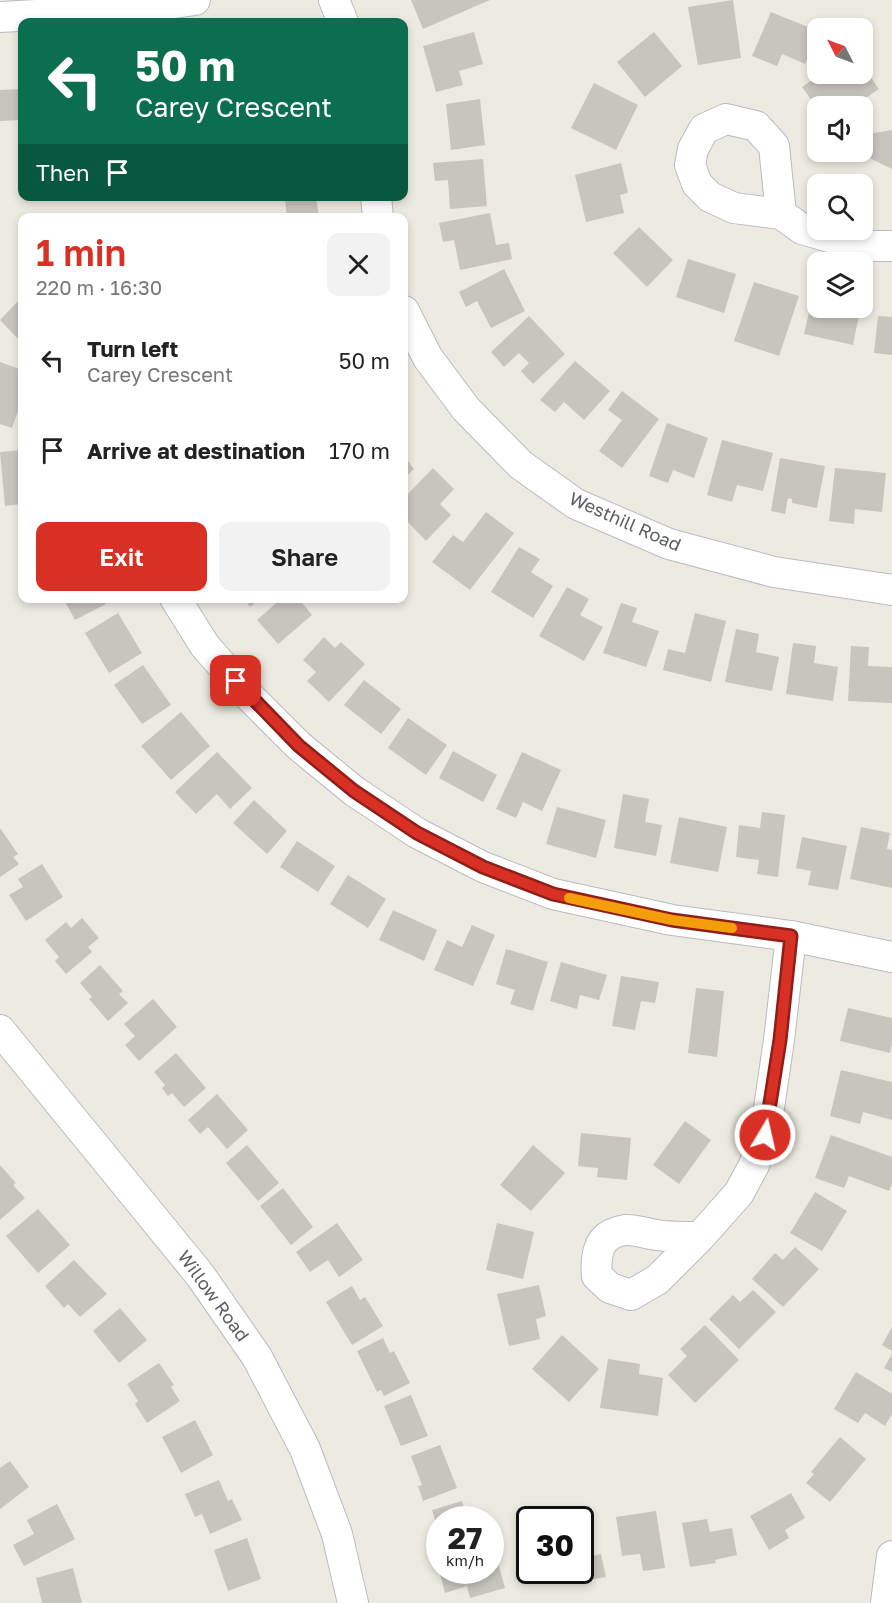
<!DOCTYPE html>
<html lang="en">
<head>
<meta charset="utf-8">
<style>
	body { margin:0; font-family:"Golos Text",sans-serif; background:#f2f2f2; color:#222; height:100vh; display:flex; flex-direction:column; font-size:22px; white-space:nowrap }
	* { box-sizing:border-box; margin:0 }
	p { font-size:20px; color:#767676 }
	.icon { flex:none; width:33px; height:33px; fill:none; stroke:currentColor; stroke-width:2; stroke-linecap:round; stroke-linejoin:round }
	.map { position:relative; flex:1; overflow:hidden }
	.details { position:absolute; left:18px; top:213px; width:390px; height:390px; display:flex; flex-direction:column; background:#fff; border-radius:12px; box-shadow:0 3px 9px #0003 }
	.details>* { flex:none }
	.guide { position:absolute; left:18px; top:18px; width:390px; height:183px; border-radius:12px; box-shadow:0 3px 9px #0003; background:#0b6e4f; color:#fff; overflow:hidden }
	.needle { width:39px; rotate:312deg }
	.buttons { position:absolute; left:807px; top:18px; display:grid; gap:12px }
	.buttons a { display:grid; place-items:center; width:66px; height:66px; border-radius:12px; background:#fff; box-shadow:0 3px 9px #0003; font-size:30px }
	.speed { position:absolute; left:426px; top:1506px; display:flex; gap:12px; font-size:30px; font-weight:700; text-align:center }
	.speed>* { display:grid; place-content:center; width:78px; height:78px; border-radius:50%; background:#fff; box-shadow:0 3px 9px #0003; line-height:1 }
	.speed small { font-size:15px; font-weight:400 }
	.speed .limit { border:3px solid #111; border-radius:9px; background:#fff; color:#111 }
	.pin { position:absolute; display:grid; place-items:center; width:51px; height:51px; color:#fff; margin:-26px; border-radius:12px; box-shadow:0 3px 9px #0006 }
	.me { position:absolute; width:66px; margin:-33px; rotate:9deg; stroke-linejoin:round; filter:drop-shadow(0 0 4px #0008) }
	.turn { display:flex; align-items:center; gap:21px; height:126px; padding:0 18px; font-size:27px }
	.turn .icon { width:78px; height:78px; stroke-width:2.5 }
	.turn b { display:block; font-size:42px; line-height:51px }
	.then { display:flex; align-items:center; height:57px; padding:0 18px; background:#0003; gap:12px; font-size:22px }
	.round { display:grid; place-items:center; flex:none; width:63px; height:63px; border-radius:12px; background:#f2f2f2 }
	.overview { display:flex; align-items:center; justify-content:space-between; height:102px; padding:0 18px }
	h1 { font-size:36px; font-weight:600; line-height:45px; color:#d93025 }
	.primary-button { display:flex; gap:12px; margin-top:auto; padding:12px 18px }
	.primary-button a { flex:1; height:69px; border-radius:12px; background:#d93025; color:#fff; font-size:24px; font-weight:600; line-height:69px; text-align:center }
	.primary-button a+a { background:#f2f2f2; color:#222 }
	ul { padding:0; list-style:none }
	li { display:flex; align-items:center; gap:18px; height:90px; padding:0 18px }
	li div { flex:1 }
	li b { display:block; font-size:22px }
	li em { font-style:normal }
	.map>svg:first-child { display:block }
</style>
</head>
<body>
<div class="map">
<svg width="892" height="1603" viewBox="0 0 892 1603">
	<rect width="100%" height="100%" fill="#edebe1"/>
	<!-- building -->
	<path fill="#c8c4be" d="M 411,0 L 490,0 L 423,29 Z
		M 733,0 L 741,58 L 698,65 L 688,7 Z
		M 771,12 L 818,31 L 805,64 L 782,54 L 777,66 L 752,56 Z
		M 474,32 L 483,64 L 459,71 L 463,85 L 436,92 L 423,46 Z
		M 654,32 L 682,66 L 645,97 L 617,62 Z
		M 862,65 L 879,89 L 854,106 L 818,106 L 818,109 L 802,87 L 821,74 L 862,74 Z
		M 594,83 L 638,105 L 616,150 L 571,128 Z
		M 22,89 L 22,120 L 0,121 L 0,90 Z
		M 480,99 L 485,145 L 451,150 L 446,104 Z
		M 892,130 L 892,169 L 857,152 L 862,152 L 862,135 Z
		M 483,159 L 487,206 L 450,209 L 448,180 L 435,181 L 433,163 Z
		M 621,163 L 628,193 L 620,195 L 624,213 L 586,222 L 575,175 Z
		M 294,196 L 316,196 L 319,218 L 287,218 L 285,198 Z
		M 490,213 L 496,245 L 509,243 L 512,259 L 460,270 L 454,240 L 443,242 L 439,223 Z
		M 639,227 L 673,260 L 647,287 L 613,253 Z
		M 688,259 L 736,274 L 724,313 L 676,297 Z
		M 504,269 L 525,311 L 491,328 L 477,301 L 466,307 L 459,292 Z
		M 754,282 L 799,296 L 779,356 L 734,341 Z
		M 21,298 L 22,300 L 22,343 L 0,320 Z
		M 812,299 L 818,300 L 818,308 L 851,308 L 860,310 L 853,345 L 804,334 Z
		M 529,316 L 565,354 L 533,384 L 521,371 L 529,363 L 519,353 L 504,367 L 491,352 Z
		M 878,316 L 892,317 L 892,355 L 874,353 Z
		M 575,361 L 610,391 L 584,420 L 564,402 L 555,412 L 540,400 Z
		M 0,362 L 22,370 L 22,400 L 12,428 L 0,424 Z
		M 622,391 L 659,419 L 622,468 L 599,451 L 622,420 L 608,410 Z
		M 667,423 L 708,438 L 694,478 L 673,470 L 668,483 L 649,476 Z
		M 722,440 L 773,453 L 763,491 L 737,485 L 732,502 L 707,495 Z
		M 22,450 L 22,504 L 5,506 L 0,452 Z
		M 404,456 L 414,469 L 404,478 Z
		M 780,458 L 825,466 L 817,508 L 792,503 L 792,499 L 788,498 L 785,514 L 771,511 Z
		M 433,468 L 454,489 L 440,504 L 451,515 L 426,541 L 404,518 L 404,498 Z
		M 835,468 L 886,473 L 882,512 L 855,509 L 854,524 L 829,521 Z
		M 486,512 L 514,533 L 470,590 L 432,562 L 453,535 L 463,542 Z
		M 519,547 L 540,559 L 531,572 L 553,586 L 533,618 L 491,592 Z
		M 567,587 L 589,599 L 580,615 L 603,627 L 584,661 L 539,636 Z
		M 63,598 L 103,598 L 106,604 L 75,620 Z
		M 244,598 L 261,598 L 250,607 Z
		M 282,598 L 298,598 L 312,615 L 278,644 L 257,620 Z
		M 621,603 L 637,608 L 632,622 L 659,631 L 646,667 L 603,653 Z
		M 118,613 L 142,653 L 109,673 L 85,633 Z
		M 695,613 L 726,621 L 711,682 L 663,670 L 668,649 L 685,653 Z
		M 736,629 L 759,634 L 756,652 L 779,657 L 772,691 L 725,682 Z
		M 324,637 L 335,648 L 341,642 L 365,664 L 329,702 L 307,681 L 316,672 L 303,660 Z
		M 793,643 L 816,646 L 814,663 L 838,667 L 833,701 L 786,694 Z
		M 851,646 L 869,647 L 868,666 L 892,667 L 892,703 L 848,701 Z
		M 143,665 L 171,705 L 142,724 L 114,685 Z
		M 364,680 L 401,709 L 381,734 L 344,705 Z
		M 181,712 L 210,746 L 171,780 L 141,746 Z
		M 408,718 L 447,745 L 426,775 L 388,748 Z
		M 453,751 L 497,775 L 483,802 L 439,778 Z
		M 217,752 L 252,788 L 230,809 L 217,794 L 196,814 L 175,792 Z
		M 522,752 L 561,770 L 542,811 L 523,802 L 516,818 L 496,809 Z
		M 623,794 L 649,799 L 645,822 L 662,825 L 656,856 L 614,848 Z
		M 254,800 L 287,831 L 267,854 L 233,823 Z
		M 557,807 L 606,820 L 596,858 L 546,844 Z
		M 762,812 L 785,815 L 778,877 L 757,874 L 759,860 L 736,857 L 739,825 L 760,828 Z
		M 679,817 L 727,827 L 718,872 L 670,863 Z
		M 861,827 L 890,833 L 887,849 L 892,850 L 892,888 L 850,879 Z
		M 0,828 L 18,854 L 13,857 L 19,864 L 0,877 Z
		M 802,837 L 847,846 L 838,890 L 808,885 L 811,871 L 796,868 Z
		M 297,841 L 335,866 L 318,892 L 280,867 Z
		M 42,864 L 63,897 L 26,921 L 9,895 L 23,887 L 18,879 Z
		M 348,875 L 386,899 L 368,928 L 330,904 Z
		M 393,910 L 437,930 L 424,961 L 379,940 Z
		M 82,918 L 99,938 L 88,947 L 92,952 L 66,974 L 55,961 L 59,957 L 45,940 L 66,922 L 71,928 Z
		M 472,925 L 495,935 L 473,986 L 434,970 L 447,940 L 462,947 Z
		M 506,949 L 548,962 L 533,1011 L 510,1004 L 515,990 L 496,984 Z
		M 561,962 L 607,975 L 599,1000 L 580,995 L 577,1009 L 550,1001 Z
		M 100,965 L 123,991 L 119,994 L 128,1003 L 108,1021 L 89,999 L 92,997 L 80,983 Z
		M 621,976 L 659,982 L 655,1003 L 641,1001 L 635,1030 L 612,1026 Z
		M 696,988 L 724,991 L 717,1057 L 688,1053 Z
		M 153,999 L 177,1027 L 139,1061 L 125,1045 L 135,1036 L 124,1024 Z
		M 848,1008 L 892,1018 L 892,1044 L 890,1053 L 840,1041 Z
		M 176,1053 L 206,1088 L 184,1107 L 172,1093 L 168,1096 L 162,1088 L 165,1085 L 154,1072 Z
		M 841,1070 L 892,1082 L 892,1120 L 863,1112 L 860,1124 L 830,1116 Z
		M 217,1094 L 248,1130 L 227,1149 L 208,1127 L 200,1134 L 188,1120 Z
		M 685,1121 L 711,1140 L 679,1184 L 653,1165 Z
		M 581,1133 L 631,1138 L 627,1180 L 597,1177 L 598,1168 L 578,1166 Z
		M 831,1135 L 892,1157 L 892,1184 L 889,1191 L 849,1176 L 844,1188 L 815,1178 Z
		M 247,1145 L 279,1183 L 258,1201 L 226,1163 Z
		M 533,1145 L 565,1173 L 531,1211 L 500,1185 Z
		M 0,1165 L 16,1183 L 13,1185 L 25,1198 L 0,1220 Z
		M 283,1188 L 313,1227 L 291,1245 L 260,1206 Z
		M 815,1192 L 847,1211 L 822,1251 L 790,1233 Z
		M 38,1209 L 70,1245 L 38,1273 L 6,1236 Z
		M 337,1223 L 363,1260 L 339,1277 L 328,1260 L 310,1272 L 296,1252 Z
		M 497,1223 L 534,1232 L 523,1279 L 486,1270 Z
		M 795,1247 L 819,1269 L 783,1307 L 752,1279 L 775,1253 L 783,1260 Z
		M 74,1260 L 107,1294 L 80,1317 L 68,1304 L 64,1308 L 45,1286 Z
		M 539,1285 L 546,1316 L 536,1319 L 540,1339 L 509,1346 L 497,1294 Z
		M 352,1286 L 360,1300 L 365,1297 L 383,1326 L 352,1345 L 326,1302 Z
		M 753,1290 L 776,1312 L 739,1349 L 709,1319 L 733,1295 L 740,1302 Z
		M 120,1308 L 147,1340 L 119,1363 L 93,1331 Z
		M 705,1325 L 739,1360 L 695,1403 L 668,1375 L 687,1356 L 680,1349 Z
		M 892,1327 L 892,1351 L 882,1345 Z
		M 562,1335 L 599,1369 L 569,1402 L 532,1369 Z
		M 383,1338 L 390,1353 L 394,1351 L 410,1383 L 384,1396 L 381,1390 L 377,1392 L 357,1351 Z
		M 892,1354 L 892,1372 L 884,1368 Z
		M 608,1359 L 640,1364 L 639,1374 L 663,1378 L 658,1416 L 600,1408 Z
		M 159,1363 L 174,1385 L 171,1387 L 180,1401 L 147,1423 L 135,1404 L 138,1401 L 127,1384 Z
		M 856,1372 L 892,1394 L 892,1414 L 885,1426 L 865,1413 L 858,1423 L 834,1409 Z
		M 411,1395 L 428,1436 L 401,1446 L 384,1406 Z
		M 195,1420 L 213,1455 L 181,1473 L 162,1437 Z
		M 840,1437 L 866,1459 L 830,1502 L 806,1483 L 814,1474 L 811,1472 Z
		M 440,1445 L 457,1488 L 423,1501 L 418,1486 L 422,1485 L 411,1456 Z
		M 10,1461 L 29,1487 L 0,1509 L 0,1468 Z
		M 219,1480 L 228,1501 L 232,1499 L 242,1520 L 210,1534 L 202,1514 L 195,1517 L 185,1494 Z
		M 791,1493 L 805,1518 L 785,1530 L 789,1538 L 769,1550 L 750,1516 Z
		M 462,1501 L 467,1520 L 440,1520 L 439,1533 L 432,1510 Z
		M 57,1504 L 75,1539 L 24,1566 L 13,1545 L 34,1534 L 27,1520 Z
		M 656,1511 L 665,1568 L 643,1571 L 640,1554 L 622,1556 L 616,1517 Z
		M 707,1519 L 710,1532 L 732,1528 L 737,1555 L 715,1560 L 716,1563 L 690,1567 L 682,1523 Z
		M 580,1527 L 588,1557 L 601,1554 L 606,1577 L 579,1582 L 577,1570 L 580,1570 Z
		M 247,1538 L 261,1579 L 228,1591 L 214,1550 Z
		M 498,1563 L 505,1588 L 470,1598 L 467,1586 L 445,1593 L 439,1570 L 466,1570 L 466,1572 L 490,1570 L 490,1565 Z
		M 73,1568 L 82,1603 L 42,1603 L 36,1578 Z"/>
	<g fill="none" stroke-linecap="round" stroke-linejoin="round">
		<defs>
			<path id="minor" d="M 334,0 L 343,22
				M 0,17 L 127,10 L 195,0
				M 376,196 L 378,218
				M 781,214 L 774,146 L 756,126 L 726,119 L 704,129 L 693,149 L 690,165 L 697,184 L 710,197 L 734,208 L 781,214 L 802,229 L 833,238 L 872,246 L 892,246
				M 404,311 L 428,358 L 466,409 L 521,465 L 576,504 L 669,544 L 774,572 L 892,590
				M 175,598 L 205,646 L 252,699 L 299,746 L 354,791 L 417,833 L 483,867 L 553,894 L 672,920 L 791,936 L 892,957
				M 0,1030 L 200,1275 L 257,1357 L 305,1449 L 337,1534 L 353,1603
				M 700,1237 C 686,1237 671,1237 657,1235 C 647,1234 635,1229 625,1230 C 598,1234 595,1254 597,1276 L 610,1288 L 631,1295 L 657,1280 L 700,1237 L 739,1193 L 754,1165 L 765,1135 L 779,1040 L 791,936
				M 886,1603 L 892,1556"/>
		</defs>
		<!-- minor casing -->
		<use href="#minor" stroke="#b9bbc1" stroke-width="32"/>
		<!-- minor -->
		<use href="#minor" stroke="#fff" stroke-width="30"/>
	</g>
	<g fill="none" stroke-linecap="round" stroke-linejoin="round">
		<defs>
			<path id="route" d="M 236,681 L 299,746 L 354,791 L 417,833 L 483,867 L 553,894 L 672,920 L 791,936 L 780,1040 L 765,1135"/>
		</defs>
		<!-- route casing -->
		<use href="#route" stroke="#8d1f18" stroke-width="15"/>
		<!-- route -->
		<use href="#route" stroke="#d93025" stroke-width="10"/>
		<!-- slow -->
		<path stroke="#f59e0b" stroke-width="10" d="M 569,898 L 672,920 L 732,928"/>
	</g>
	<g text-anchor="middle" stroke-width="4.5" stroke-linejoin="round" paint-order="stroke">
		<!-- street labels -->
		<g font-size="18" fill="#5a5d63" stroke="#fff">
			<text transform="translate(625 522) rotate(24)" y="6">Westhill Road</text>
			<text transform="translate(213 1296) rotate(54)" y="6">Willow Road</text>
		</g>
	</g>
</svg>
<div class="buttons">
<a><svg class="needle" viewBox="-14 -14 28 28"><path d="M0-13l5 13h-10z" fill="#e53935"/><path d="M0 13l5-13h-10z" fill="#767676"/></svg></a>
<a><svg class="icon" aria-label="sound" viewBox="0 0 24 24"><path d="M4 9h4l5-4v14l-5-4H4zM17 9q2 3 0 6"/></svg></a>
<a><svg class="icon" aria-label="search" viewBox="0 0 24 24"><circle cx="10" cy="10" r="6"/><path d="M15 15l6 6"/></svg></a>
<a><svg class="icon" aria-label="layers" viewBox="0 0 24 24"><path d="M12 4l9 5-9 5-9-5zM3 14l9 5 9-5"/></svg></a>
</div>
<div class="speed"><div>27<small>km/h</small></div><div class="limit">30</div></div>
<div class="pin" style="left:236px;top:681px;background:#d93025"><svg class="icon" aria-label="arrive" viewBox="0 0 24 24"><path d="M6 21V4h12l-3 4 3 4H6"/></svg></div>
<svg class="me" style="left:765px;top:1135px" viewBox="-20 -20 40 40"><circle r="17" fill="#d93025" stroke="#fff" stroke-width="3"/><path d="M0-11L8 9 0 5-8 9z" fill="#fff"/></svg>
<div class="guide">
<div class="turn"><svg class="icon" aria-label="left" viewBox="0 0 24 24"><path d="M17 20v-9H6M10 6l-5 5 5 5"/></svg><div><b>50 m</b>Carey Crescent</div></div>
<div class="then">Then<svg class="icon" aria-label="arrive" viewBox="0 0 24 24"><path d="M6 21V4h12l-3 4 3 4H6"/></svg></div>
</div>
<section class="details">
<div class="overview"><div><h1>1 min</h1><p>220 m · 16:30</p></div><a class="round"><svg class="icon" aria-label="close" viewBox="0 0 24 24"><path d="M6 6l12 12M18 6L6 18"/></svg></a></div>
<ul>
<li><svg class="icon" aria-label="left" viewBox="0 0 24 24"><path d="M17 20v-9H6M10 6l-5 5 5 5"/></svg><div><b>Turn left</b><p>Carey Crescent</p></div><em>50 m</em></li>
<li><svg class="icon" aria-label="arrive" viewBox="0 0 24 24"><path d="M6 21V4h12l-3 4 3 4H6"/></svg><div><b>Arrive at destination</b></div><em>170 m</em></li>
</ul>
<div class="primary-button"><a>Exit</a><a>Share</a></div>
</section>
</div>
</body>
</html>
